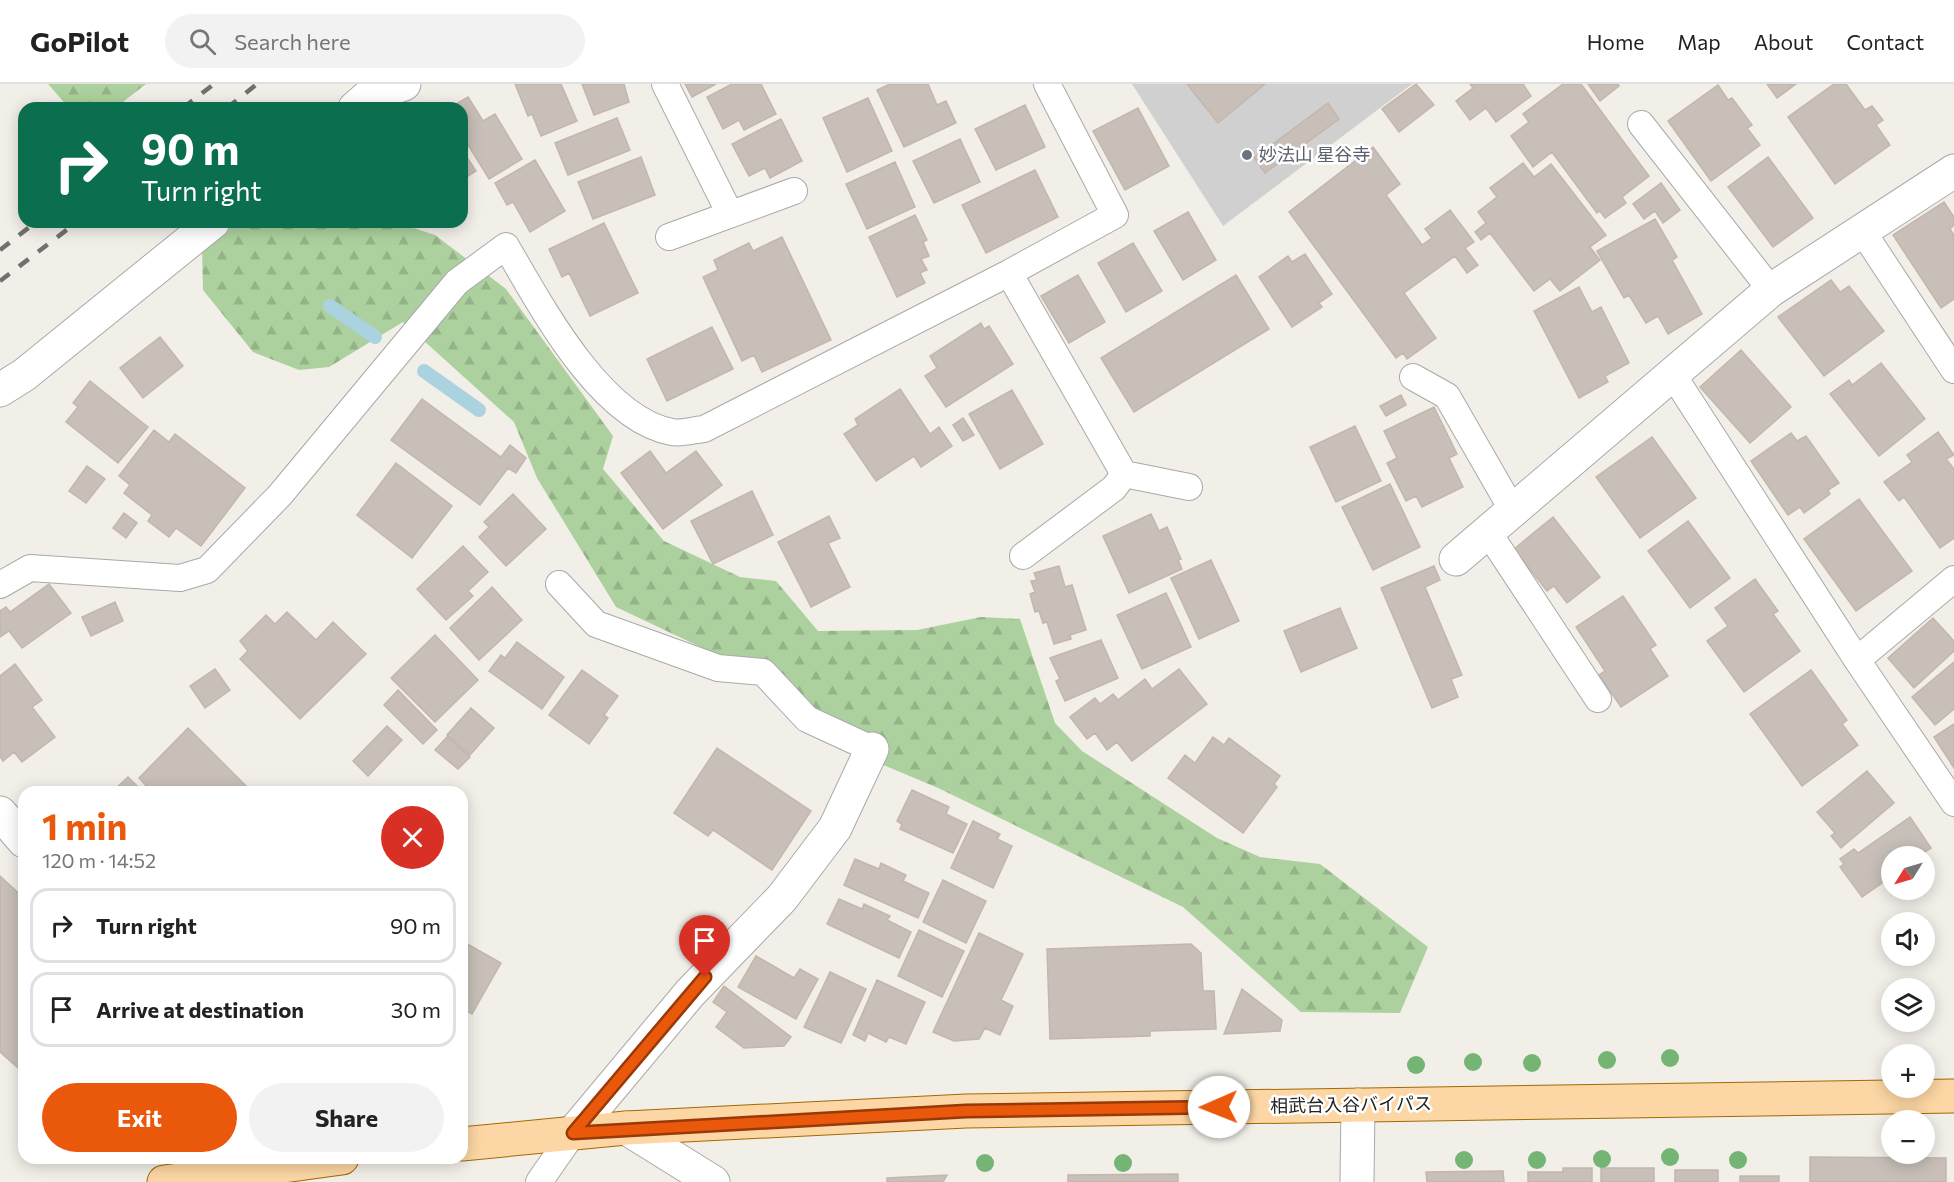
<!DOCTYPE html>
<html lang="en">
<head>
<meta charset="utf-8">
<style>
	body { margin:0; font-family:Commissioner,"Noto Sans JP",sans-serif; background:#f2f2f2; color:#222; height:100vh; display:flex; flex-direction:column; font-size:22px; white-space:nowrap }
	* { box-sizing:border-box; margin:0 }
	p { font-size:20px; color:#767676 }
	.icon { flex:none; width:33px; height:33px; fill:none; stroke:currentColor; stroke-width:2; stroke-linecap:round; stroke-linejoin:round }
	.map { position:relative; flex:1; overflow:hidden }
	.panel { position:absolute; left:18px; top:702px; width:450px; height:378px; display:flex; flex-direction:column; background:#fff; border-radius:18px; box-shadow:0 3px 15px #0003 }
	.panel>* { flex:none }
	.banner { position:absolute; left:18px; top:18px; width:450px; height:126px; border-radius:18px; box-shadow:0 3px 15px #0003; background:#0b6e4f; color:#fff; overflow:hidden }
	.needle { width:39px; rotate:233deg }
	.controls { position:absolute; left:1881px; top:762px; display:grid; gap:12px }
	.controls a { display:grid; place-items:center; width:54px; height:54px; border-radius:50%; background:#fff; box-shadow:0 3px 15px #0003; font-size:30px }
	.pin { position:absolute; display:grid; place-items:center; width:51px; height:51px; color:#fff; margin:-62px -26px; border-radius:50% 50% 50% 0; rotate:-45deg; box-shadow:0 0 6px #0007 }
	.pin .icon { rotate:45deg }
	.me { position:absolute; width:66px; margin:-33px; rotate:269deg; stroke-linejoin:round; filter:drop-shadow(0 0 4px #0008) }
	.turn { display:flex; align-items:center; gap:21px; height:126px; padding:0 24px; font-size:27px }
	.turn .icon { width:78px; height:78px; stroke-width:2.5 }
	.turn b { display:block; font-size:42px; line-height:51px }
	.round { display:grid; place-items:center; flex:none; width:63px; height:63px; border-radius:32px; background:#f2f2f2 }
	.summary { display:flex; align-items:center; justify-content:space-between; height:102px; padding:0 24px }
	h1 { font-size:36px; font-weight:700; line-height:45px; color:#ea580c }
	.cta { display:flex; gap:12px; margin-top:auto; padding:12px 24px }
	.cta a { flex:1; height:69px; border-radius:36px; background:#ea580c; color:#fff; font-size:24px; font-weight:700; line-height:69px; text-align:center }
	.cta a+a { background:#f2f2f2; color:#222 }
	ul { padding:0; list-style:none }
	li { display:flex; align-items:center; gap:18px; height:75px; margin:0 12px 9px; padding:0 12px; border:3px solid #e0e0e0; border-radius:18px }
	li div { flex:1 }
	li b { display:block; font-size:22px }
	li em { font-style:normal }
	header { display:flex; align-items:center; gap:36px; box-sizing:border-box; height:84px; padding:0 30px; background:#fff; border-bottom:2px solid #e0e0e0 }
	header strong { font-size:28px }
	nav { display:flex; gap:33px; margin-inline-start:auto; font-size:21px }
	.search { width:420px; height:54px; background:#f2f2f2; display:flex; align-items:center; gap:15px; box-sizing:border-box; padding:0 21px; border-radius:33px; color:#767676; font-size:22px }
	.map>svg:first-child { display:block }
</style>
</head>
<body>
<header>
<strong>GoPilot</strong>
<div class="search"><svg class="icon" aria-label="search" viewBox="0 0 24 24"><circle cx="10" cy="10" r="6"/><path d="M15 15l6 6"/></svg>Search here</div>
<nav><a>Home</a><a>Map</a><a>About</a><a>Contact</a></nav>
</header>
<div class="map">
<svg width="1954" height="1098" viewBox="0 0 1954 1098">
	<defs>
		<pattern id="forest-firs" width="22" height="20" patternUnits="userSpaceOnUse" patternTransform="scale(1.5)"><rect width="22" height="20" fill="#add19e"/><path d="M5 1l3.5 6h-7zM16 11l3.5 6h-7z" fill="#95b388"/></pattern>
	</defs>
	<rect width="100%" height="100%" fill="#f2efe9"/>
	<!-- religious -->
	<path fill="#d0d0d0" d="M 1132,0 L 1412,0 L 1223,142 Z"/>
	<!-- forest -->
	<path fill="url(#forest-firs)" d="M 48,0 L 146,0 L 115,24 L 69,24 Z
		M 237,138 L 395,138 L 435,151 L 506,205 L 613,352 L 603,385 L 664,457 L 740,493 L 776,497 L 818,547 L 917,546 L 981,533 L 1020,535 L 1055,639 L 1082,667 L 1217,754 L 1260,773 L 1320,780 L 1428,863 L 1400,929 L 1301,928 L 1183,823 L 938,704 L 805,648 L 749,586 L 616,523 L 537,394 L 514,338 L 403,238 L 329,283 L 299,286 L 253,268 L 203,206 L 202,163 Z"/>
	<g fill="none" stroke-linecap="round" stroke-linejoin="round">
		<!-- stream -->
		<path stroke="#aad3df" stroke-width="14" d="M 330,222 L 375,253
			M 424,287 L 479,326"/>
	</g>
	<!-- building -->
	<path fill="#c7bfb8" stroke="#c4b6ab" stroke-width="1.5" d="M 515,0 L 561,0 L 577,37 L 541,52 L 532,30 L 528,32 Z
		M 582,0 L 624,0 L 629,18 L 594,31 Z
		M 685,0 L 716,0 L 692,13 Z
		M 732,0 L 761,0 L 776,30 L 744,46 L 739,36 L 723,45 L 707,13 Z
		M 890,0 L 928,0 L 937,21 L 946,17 L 956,39 L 904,63 L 877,6 Z
		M 1187,0 L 1265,0 L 1218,39 Z
		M 1416,0 L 1434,21 L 1399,48 L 1382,25 Z
		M 1470,0 L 1523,0 L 1531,12 L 1496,38 L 1486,24 L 1470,36 L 1456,17 L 1473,4 Z
		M 1563,0 L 1581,0 L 1649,92 L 1622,113 L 1626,119 L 1605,134 L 1600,127 L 1597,129 L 1552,68 L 1533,83 L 1511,52 L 1529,38 L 1523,30 Z
		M 1588,0 L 1618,0 L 1619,2 L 1600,17 Z
		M 1767,0 L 1796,0 L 1777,14 Z
		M 1834,0 L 1846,0 L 1865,26 L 1872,22 L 1883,36 L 1876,41 L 1890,61 L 1835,100 L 1788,33 Z
		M 1718,1 L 1728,16 L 1732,14 L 1752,41 L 1747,44 L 1760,61 L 1711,97 L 1668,37 Z
		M 468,13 L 483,37 L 495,30 L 522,75 L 489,95 L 462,51 L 462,24 L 449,24 Z
		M 868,14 L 892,67 L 847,88 L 823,34 Z
		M 1328,19 L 1339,35 L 1265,89 L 1254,74 Z
		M 1025,21 L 1045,63 L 996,86 L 975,45 Z
		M 1138,24 L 1169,82 L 1125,106 L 1093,47 Z
		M 617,34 L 630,66 L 568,91 L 555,59 Z
		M 781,35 L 802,77 L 770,94 L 765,84 L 749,92 L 732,60 Z
		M 960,55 L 980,98 L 934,119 L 913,77 Z
		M 1373,63 L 1400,100 L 1386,111 L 1422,161 L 1432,154 L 1425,145 L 1450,126 L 1474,158 L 1465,164 L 1478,181 L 1467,189 L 1455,172 L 1404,209 L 1436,254 L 1407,275 L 1403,269 L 1396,274 L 1289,128 Z
		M 462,66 L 476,87 L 462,96 Z
		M 641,73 L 655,111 L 593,135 L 578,98 Z
		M 1768,73 L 1813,134 L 1773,163 L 1728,103 Z
		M 535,76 L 565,127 L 530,148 L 513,118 L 507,121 L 495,99 Z
		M 895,78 L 915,123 L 867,145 L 846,100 Z
		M 1523,79 L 1534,93 L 1551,80 L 1606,151 L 1590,163 L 1600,176 L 1560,207 L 1550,195 L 1534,207 L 1490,149 L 1481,156 L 1475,148 L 1486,139 L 1478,128 L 1497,113 L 1490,104 Z
		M 1035,86 L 1058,133 L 986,169 L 962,121 Z
		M 1661,99 L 1680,126 L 1663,139 L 1655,127 L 1644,135 L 1633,120 Z
		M 1944,118 L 1954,133 L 1954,141 L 1950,145 L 1954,151 L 1954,215 L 1941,224 L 1893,151 Z
		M 1188,128 L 1216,176 L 1183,196 L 1154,147 Z
		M 915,131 L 927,156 L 923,158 L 929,172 L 921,175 L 927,186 L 920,189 L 925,199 L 897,213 L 869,153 Z
		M 1655,135 L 1677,173 L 1672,176 L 1702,230 L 1668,250 L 1658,232 L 1646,239 L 1629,211 L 1624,214 L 1597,167 Z
		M 604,139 L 638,209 L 590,232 L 569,189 L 562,193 L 549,165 Z
		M 782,153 L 831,256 L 762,288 L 754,271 L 742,277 L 703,193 L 718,186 L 714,176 L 749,159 L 753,167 Z
		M 1133,159 L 1162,207 L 1126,228 L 1098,179 Z
		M 1305,170 L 1332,210 L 1319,219 L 1322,223 L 1292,243 L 1259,193 L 1288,172 L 1292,178 Z
		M 1078,191 L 1105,238 L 1069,259 L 1041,212 Z
		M 1236,191 L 1269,245 L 1134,328 L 1101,274 Z
		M 1831,196 L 1840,208 L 1849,202 L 1884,247 L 1824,292 L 1778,233 Z
		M 1579,203 L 1592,228 L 1601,223 L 1629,279 L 1605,292 L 1608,298 L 1579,314 L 1534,227 Z
		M 981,239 L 984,245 L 989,242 L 1013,280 L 946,323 L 925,292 L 937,284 L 930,272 Z
		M 712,243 L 733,285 L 667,317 L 647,275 Z
		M 160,253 L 183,282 L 143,314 L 120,284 Z
		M 1741,266 L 1791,323 L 1750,359 L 1700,303 Z
		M 1881,279 L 1925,335 L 1879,372 L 1830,310 L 1849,296 L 1852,301 Z
		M 90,297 L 148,343 L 118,379 L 66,338 L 78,323 L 73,319 Z
		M 900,305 L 930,350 L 939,343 L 952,362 L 921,383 L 914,372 L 876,397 L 844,350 L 858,341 L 855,335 Z
		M 1012,306 L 1043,360 L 1000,385 L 969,330 Z
		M 1401,311 L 1406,321 L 1386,332 L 1380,322 Z
		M 422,315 L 501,373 L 510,361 L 526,374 L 516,389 L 508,384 L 480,421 L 391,356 Z
		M 1434,323 L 1457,370 L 1449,374 L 1463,403 L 1422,423 L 1416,412 L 1406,417 L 1387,379 L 1397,374 L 1384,347 Z
		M 963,334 L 974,351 L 963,357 L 953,341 Z
		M 1355,342 L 1381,397 L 1336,418 L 1310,363 Z
		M 154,346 L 169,358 L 175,350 L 245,404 L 201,462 L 176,444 L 169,453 L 148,437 L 152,431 L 124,409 L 130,401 L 119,392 Z
		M 1938,348 L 1954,371 L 1946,375 L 1954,385 L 1954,454 L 1940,464 L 1904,413 L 1899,417 L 1884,398 L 1912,378 L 1907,371 Z
		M 1791,349 L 1797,357 L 1806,352 L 1839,399 L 1828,406 L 1830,410 L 1804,429 L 1800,423 L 1788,431 L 1751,377 Z
		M 1652,353 L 1696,414 L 1640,454 L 1596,393 Z
		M 650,367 L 666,389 L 696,367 L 722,401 L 663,445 L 621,389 Z
		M 396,379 L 452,422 L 412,474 L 357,431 Z
		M 87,382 L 105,395 L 86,419 L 69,407 Z
		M 1390,400 L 1420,463 L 1373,486 L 1342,423 Z
		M 752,407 L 773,451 L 713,480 L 691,437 Z
		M 513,410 L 546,445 L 506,482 L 479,453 L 489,443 L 484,438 Z
		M 1859,415 L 1912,487 L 1856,527 L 1804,455 Z
		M 124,429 L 137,439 L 126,454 L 113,444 Z
		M 1151,430 L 1159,447 L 1167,443 L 1181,475 L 1178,476 L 1182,485 L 1129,509 L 1103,452 Z
		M 829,432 L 840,454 L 828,459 L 850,503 L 811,523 L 778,458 Z
		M 1553,433 L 1600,493 L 1567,519 L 1554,502 L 1547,507 L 1514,465 Z
		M 1688,437 L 1730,494 L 1690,524 L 1648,467 Z
		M 463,462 L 488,488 L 468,507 L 473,512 L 446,536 L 417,505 Z
		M 1211,476 L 1239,537 L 1199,555 L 1171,494 Z
		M 1059,482 L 1065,503 L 1072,501 L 1086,546 L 1070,551 L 1071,555 L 1054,560 L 1047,538 L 1043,539 L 1039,527 L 1035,528 L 1030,510 L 1035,508 L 1031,497 L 1037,496 L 1034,489 Z
		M 1434,482 L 1440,496 L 1425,503 L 1462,591 L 1451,595 L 1458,613 L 1432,624 L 1381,504 Z
		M 1755,495 L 1778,527 L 1773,530 L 1800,567 L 1744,608 L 1707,557 L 1728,542 L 1715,524 Z
		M 49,500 L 71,529 L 22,564 L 9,547 L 0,553 L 0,527 L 6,523 L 10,528 Z
		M 492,503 L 522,536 L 479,576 L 450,544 Z
		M 1166,509 L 1191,563 L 1142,585 L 1117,531 Z
		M 1623,512 L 1656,561 L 1650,565 L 1668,592 L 1621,623 L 1599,591 L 1605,587 L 1576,543 Z
		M 115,518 L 123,537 L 91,552 L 82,533 Z
		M 1340,524 L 1357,564 L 1301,588 L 1284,547 Z
		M 287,528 L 316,556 L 333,538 L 366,570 L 300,635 L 240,575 L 248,567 L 240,557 L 266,531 L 275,540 Z
		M 1933,534 L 1954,557 L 1954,567 L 1914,604 L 1888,574 Z
		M 435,551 L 478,596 L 435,638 L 391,594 Z
		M 1101,556 L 1118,594 L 1065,617 L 1056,597 L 1060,595 L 1050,574 Z
		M 517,558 L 564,593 L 542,625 L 489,587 L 501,571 L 505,574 Z
		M 1954,578 L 1954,625 L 1935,641 L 1912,613 Z
		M 15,580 L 42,616 L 32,623 L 55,653 L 22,678 L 14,668 L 3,677 L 0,672 L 0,592 Z
		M 215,585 L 230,606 L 205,624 L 190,602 Z
		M 1179,585 L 1207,620 L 1132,677 L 1117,658 L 1107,666 L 1095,649 L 1087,655 L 1070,633 L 1095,614 L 1100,620 L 1113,610 L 1118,616 L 1145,595 L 1152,605 Z
		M 582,586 L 618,612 L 604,631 L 608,634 L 589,660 L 549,631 Z
		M 1811,586 L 1847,636 L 1842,640 L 1858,661 L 1802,702 L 1750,630 Z
		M 398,606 L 437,646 L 423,660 L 384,621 Z
		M 471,624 L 494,644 L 470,671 L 447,651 Z
		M 1954,640 L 1954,684 L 1934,653 Z
		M 387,642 L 402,656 L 368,692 L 353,677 Z
		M 188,644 L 252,708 L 152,708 L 139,694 Z
		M 447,653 L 470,673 L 458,685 L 435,666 Z
		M 1213,653 L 1224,661 L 1229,654 L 1280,692 L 1274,700 L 1277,703 L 1243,749 L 1168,694 L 1185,671 L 1195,679 Z
		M 717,664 L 811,727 L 772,786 L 713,746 L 708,752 L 674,729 Z
		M 1867,687 L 1894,719 L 1841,764 L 1831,752 L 1835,749 L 1817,728 Z
		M 128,693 L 143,708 L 112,708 Z
		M 912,706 L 949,723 L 946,730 L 967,740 L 953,769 L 900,745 L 902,740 L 897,737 Z
		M 1910,733 L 1931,764 L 1919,772 L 1892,772 L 1892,792 L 1862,813 L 1840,783 L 1844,780 L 1840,775 L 1854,765 L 1858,769 Z
		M 973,737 L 1000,750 L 997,755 L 1012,762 L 993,804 L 951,784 Z
		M 855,775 L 879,785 L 881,779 L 906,791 L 903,797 L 929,809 L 918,834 L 844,801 Z
		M 0,792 L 24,814 L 24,989 L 0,968 Z
		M 943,796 L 986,817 L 966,859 L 923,838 Z
		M 839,815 L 862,825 L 864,820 L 890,832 L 887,836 L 911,848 L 899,874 L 827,840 Z
		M 919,846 L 964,867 L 942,913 L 898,892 Z
		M 979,849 L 1023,870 L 1001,916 L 1013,922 L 1000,951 L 985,944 L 979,955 L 954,957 L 933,948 Z
		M 462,857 L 501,879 L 472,930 L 462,924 Z
		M 1191,860 L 1201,869 L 1203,907 L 1214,907 L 1216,945 L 1150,947 L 1150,952 L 1050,955 L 1047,865 Z
		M 756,872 L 794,894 L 800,885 L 818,895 L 796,935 L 738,903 Z
		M 830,888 L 866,905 L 841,959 L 804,943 Z
		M 877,896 L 925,918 L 906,960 L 889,953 L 886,958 L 868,949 L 865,957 L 853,951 Z
		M 724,902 L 791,953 L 784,962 L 744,964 L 716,943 L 727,928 L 713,918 Z
		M 1242,905 L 1282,936 L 1280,947 L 1224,950 Z
		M 1810,1073 L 1946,1074 L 1946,1098 L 1810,1098 Z
		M 1563,1084 L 1592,1084 L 1592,1098 L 1528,1098 L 1528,1088 L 1563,1088 Z
		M 1601,1084 L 1654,1084 L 1654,1098 L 1601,1098 Z
		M 1675,1086 L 1718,1086 L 1718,1098 L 1675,1098 Z
		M 1503,1087 L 1504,1098 L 1427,1098 L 1426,1088 Z
		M 1178,1090 L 1178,1098 L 1068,1098 L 1068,1091 Z
		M 947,1091 L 943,1098 L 887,1098 L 887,1094 Z
		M 1740,1092 L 1779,1092 L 1779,1098 L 1740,1098 Z"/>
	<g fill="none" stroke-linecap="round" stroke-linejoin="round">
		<defs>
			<path id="service" d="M 665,0 L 730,130
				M 1641,40 L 1771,206
				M 1861,145 L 1954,286
				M 669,153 L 794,107
				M 1009,189 L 1124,390 L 1114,404 L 1023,472
				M 1673,291 L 1857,576 L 1954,719
				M 1413,293 L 1447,312 L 1513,427
				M 1124,390 L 1189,403
				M 1488,448 L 1598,615
				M 559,500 L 596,540 L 718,584 L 763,588 L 807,635 L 872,665
				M 0,501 L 30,484 L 180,494 L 207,486 L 280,411 L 457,198 L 506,162 C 540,220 600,335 672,348 C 681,350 694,346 704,345 L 1009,189 L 1115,131 L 1047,0
				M 1857,576 L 1954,495
				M 539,1098 L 573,1049"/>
			<path id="minor" d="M 355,24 L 370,11 L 404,0
				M 0,306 L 24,291 L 213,138
				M 1456,475 L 1771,206 L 1954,87
				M 0,729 L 24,757
				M 626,1044 L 713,1098
				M 573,1049 L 690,909 L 782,814 L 835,744 L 872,665
				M 1357,1098 L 1358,1021"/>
			<path id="primary" d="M 462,1060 L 626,1044 L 966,1027 L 1954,1012
				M 164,1098 L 342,1074"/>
		</defs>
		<!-- service casing -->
		<use href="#service" stroke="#a9a9a9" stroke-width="28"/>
		<!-- minor casing -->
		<use href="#minor" stroke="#a9a9a9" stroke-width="35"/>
		<!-- primary casing -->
		<use href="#primary" stroke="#a06b00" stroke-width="35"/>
		<!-- service -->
		<use href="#service" stroke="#fff" stroke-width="26"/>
		<!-- minor -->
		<use href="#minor" stroke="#fff" stroke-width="33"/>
		<!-- primary -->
		<use href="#primary" stroke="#fcd6a4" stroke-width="33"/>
		<!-- rail -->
		<path stroke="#707070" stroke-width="4.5" stroke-dasharray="12 12" stroke-linecap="butt" d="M 183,24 L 214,0
			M 227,24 L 257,0
			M 0,166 L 36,138
			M 0,197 L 77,138"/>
	</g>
	<!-- trees -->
	<g fill="#74b475">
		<circle cx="1670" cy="974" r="9"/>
		<circle cx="1607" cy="976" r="9"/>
		<circle cx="1473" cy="978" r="9"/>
		<circle cx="1532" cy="979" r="9"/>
		<circle cx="1416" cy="981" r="9"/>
		<circle cx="1670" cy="1073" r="9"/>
		<circle cx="1602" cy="1075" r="9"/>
		<circle cx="1464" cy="1076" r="9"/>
		<circle cx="1537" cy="1076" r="9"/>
		<circle cx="1738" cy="1076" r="9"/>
		<circle cx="985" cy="1079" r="9"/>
		<circle cx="1123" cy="1079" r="9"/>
	</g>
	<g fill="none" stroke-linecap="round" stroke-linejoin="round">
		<defs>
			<path id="route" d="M 705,893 L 573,1049 L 966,1027 L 1219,1023"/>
		</defs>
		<!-- route casing -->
		<use href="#route" stroke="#983908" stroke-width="15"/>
		<!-- route -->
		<use href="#route" stroke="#ea580c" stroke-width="10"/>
	</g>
	<!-- markers -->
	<circle fill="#6b7280" stroke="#fff" stroke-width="2" cx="1247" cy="71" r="6"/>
	<g text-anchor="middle" stroke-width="5" stroke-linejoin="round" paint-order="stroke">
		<!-- worship labels -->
		<g font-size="18" fill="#5b616d" stroke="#fff" text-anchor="start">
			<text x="1259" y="77">妙法山 星谷寺</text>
		</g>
		<!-- street labels -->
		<g font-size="18" fill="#222" stroke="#fff">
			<text transform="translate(1351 1021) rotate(-1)" y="6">相武台入谷バイパス</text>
		</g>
	</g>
</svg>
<div class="controls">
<a><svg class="needle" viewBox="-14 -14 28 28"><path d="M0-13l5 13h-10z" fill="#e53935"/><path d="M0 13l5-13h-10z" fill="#767676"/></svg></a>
<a><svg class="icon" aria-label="sound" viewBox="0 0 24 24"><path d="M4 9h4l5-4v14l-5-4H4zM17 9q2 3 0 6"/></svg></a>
<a><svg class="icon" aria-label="layers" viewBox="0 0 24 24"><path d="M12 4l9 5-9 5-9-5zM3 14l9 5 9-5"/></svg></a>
<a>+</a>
<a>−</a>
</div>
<div class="pin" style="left:705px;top:893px;background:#d93025"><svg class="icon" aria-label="arrive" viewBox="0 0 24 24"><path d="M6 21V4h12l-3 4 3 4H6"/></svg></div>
<svg class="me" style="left:1219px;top:1023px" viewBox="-20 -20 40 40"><circle r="19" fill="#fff"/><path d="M0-13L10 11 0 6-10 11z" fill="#ea580c"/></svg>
<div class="banner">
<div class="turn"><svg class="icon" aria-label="right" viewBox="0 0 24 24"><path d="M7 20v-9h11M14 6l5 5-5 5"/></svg><div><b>90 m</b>Turn right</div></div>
</div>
<section class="panel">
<div class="summary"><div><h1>1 min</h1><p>120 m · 14:52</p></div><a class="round" style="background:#d93025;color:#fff"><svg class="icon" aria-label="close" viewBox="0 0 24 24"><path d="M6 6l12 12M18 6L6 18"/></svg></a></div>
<ul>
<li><svg class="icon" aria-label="right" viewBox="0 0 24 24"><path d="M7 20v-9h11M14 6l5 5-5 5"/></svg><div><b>Turn right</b></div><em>90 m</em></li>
<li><svg class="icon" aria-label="arrive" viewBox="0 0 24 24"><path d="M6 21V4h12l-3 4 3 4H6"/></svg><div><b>Arrive at destination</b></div><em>30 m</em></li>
</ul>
<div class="cta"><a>Exit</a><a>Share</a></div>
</section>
</div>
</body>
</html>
